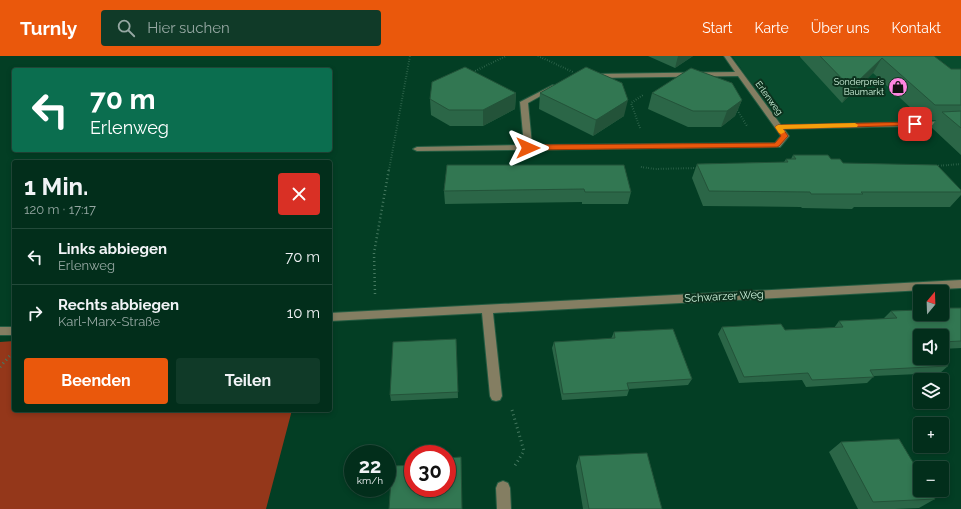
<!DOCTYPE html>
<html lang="de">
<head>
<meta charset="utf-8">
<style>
	body { margin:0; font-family:Raleway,sans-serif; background:#103a28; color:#f1f3f6; height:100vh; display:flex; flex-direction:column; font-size:15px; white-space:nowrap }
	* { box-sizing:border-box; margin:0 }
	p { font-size:13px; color:#96a8a3 }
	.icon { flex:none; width:22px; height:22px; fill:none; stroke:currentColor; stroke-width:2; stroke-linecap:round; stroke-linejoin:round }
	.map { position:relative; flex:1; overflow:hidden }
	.panel { position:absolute; left:12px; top:104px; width:320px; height:252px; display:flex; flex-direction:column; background:#022e1b; border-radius:4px; box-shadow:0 2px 6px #0003,0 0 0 1px #234a3a }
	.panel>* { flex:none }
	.banner { position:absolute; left:12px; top:12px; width:320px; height:84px; border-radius:4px; box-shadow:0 2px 6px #0003,0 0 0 1px #234a3a; background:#0b6e4f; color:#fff; overflow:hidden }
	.needle { width:26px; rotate:19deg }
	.fabs { position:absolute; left:913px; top:229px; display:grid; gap:8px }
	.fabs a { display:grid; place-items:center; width:36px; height:36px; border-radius:4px; background:#022e1b; box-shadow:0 2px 6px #0003,0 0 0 1px #234a3a; font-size:20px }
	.speed { position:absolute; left:344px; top:389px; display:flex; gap:8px; font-size:20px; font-weight:700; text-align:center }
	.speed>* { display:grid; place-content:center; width:52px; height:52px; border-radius:50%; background:#022e1b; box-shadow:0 2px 6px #0003,0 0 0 1px #234a3a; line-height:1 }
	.speed small { font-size:10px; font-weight:400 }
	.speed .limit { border:6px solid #d22; background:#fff; color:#111 }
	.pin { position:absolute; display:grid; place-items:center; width:34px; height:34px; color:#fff; margin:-17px; border-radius:8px; box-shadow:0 2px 6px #0006 }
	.me { position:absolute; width:44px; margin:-22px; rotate:90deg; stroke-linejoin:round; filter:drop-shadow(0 0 3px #0008) }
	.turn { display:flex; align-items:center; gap:14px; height:84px; padding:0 12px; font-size:18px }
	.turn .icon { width:52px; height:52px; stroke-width:2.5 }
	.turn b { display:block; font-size:28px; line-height:34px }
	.round { display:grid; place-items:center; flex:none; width:42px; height:42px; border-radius:4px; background:#103a28 }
	.summary { display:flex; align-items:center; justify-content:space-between; height:68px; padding:0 12px }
	h1 { font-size:24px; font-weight:700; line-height:30px }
	.primary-button { display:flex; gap:8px; margin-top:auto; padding:8px 12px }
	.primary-button a { flex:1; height:46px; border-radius:4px; background:#ea580c; color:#fff; font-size:16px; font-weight:700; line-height:46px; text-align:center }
	.primary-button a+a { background:#103a28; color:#f1f3f6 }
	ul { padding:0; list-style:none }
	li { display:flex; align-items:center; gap:12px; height:56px; padding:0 12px; border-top:1px solid #234a3a }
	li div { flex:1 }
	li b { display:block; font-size:15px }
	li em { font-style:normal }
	header { display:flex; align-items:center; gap:24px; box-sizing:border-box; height:56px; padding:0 20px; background:#ea580c; color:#fff }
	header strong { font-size:19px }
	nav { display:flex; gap:22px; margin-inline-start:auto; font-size:14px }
	.search { width:280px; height:36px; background:#103a28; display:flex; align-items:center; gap:10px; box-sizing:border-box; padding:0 14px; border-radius:4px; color:#96a8a3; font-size:15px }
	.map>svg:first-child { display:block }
</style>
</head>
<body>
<header>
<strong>Turnly</strong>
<div class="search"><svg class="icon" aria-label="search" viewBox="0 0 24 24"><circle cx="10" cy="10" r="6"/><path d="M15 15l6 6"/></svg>Hier suchen</div>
<nav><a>Start</a><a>Karte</a><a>Über uns</a><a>Kontakt</a></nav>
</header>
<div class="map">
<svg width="961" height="453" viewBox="0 0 961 453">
	<rect width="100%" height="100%" fill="#033e24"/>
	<!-- built -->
	<path fill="#084c2e" d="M 732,0 L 961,0 L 961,65 L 781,69 Z"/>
	<!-- green -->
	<path fill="#94371a" d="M 14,285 L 14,354 L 292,354 L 266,453 L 0,453 L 0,286 Z"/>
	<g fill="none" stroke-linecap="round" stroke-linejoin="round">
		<defs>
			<path id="minor" d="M 724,0 L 730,0 L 781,69 L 961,65 L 961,69 L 784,73 L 789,80 L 780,91 L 777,91 L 417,95 L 413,93 L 417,91 L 524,89 L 520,46 L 553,29 L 556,31 L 555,32 L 528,47 L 532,89 L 775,87 L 781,80 L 738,20 L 592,22 L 589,20 L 592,18 L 735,16 Z
				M 961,224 L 961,232 L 493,257 L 502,340 L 500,344 L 496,345 L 492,344 L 490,340 L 482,257 L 330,265 L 330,257 Z
				M 0,271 L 14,271 L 14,279 L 0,279 Z
				M 503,425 L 508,427 L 510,432 L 511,453 L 497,453 L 496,432 L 498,427 Z"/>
		</defs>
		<!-- minor casing -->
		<use href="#minor" stroke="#235b41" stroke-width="2"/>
		<!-- path-far2 -->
		<path stroke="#467960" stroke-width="2" stroke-dasharray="0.5 2" stroke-linecap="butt" d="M 538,0 L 573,16
			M 473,16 L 506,0
			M 736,52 L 747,70
			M 640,72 L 631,47 L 643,39
			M 936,110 L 961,108
			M 641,111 L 655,113 L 697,112
			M 389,114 L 410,0"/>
		<!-- path-far1 -->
		<path stroke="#467960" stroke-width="2.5" stroke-dasharray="1 3" stroke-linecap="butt" d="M 375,238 L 374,197 L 389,113"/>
		<!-- path -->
		<path stroke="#467960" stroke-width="3" stroke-dasharray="1 3.5" stroke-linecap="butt" d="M 0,311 L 14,295
			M 512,354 L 524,395 L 514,411"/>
		<!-- minor -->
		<use href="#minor" fill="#847e62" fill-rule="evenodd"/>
	</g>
	<!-- wall -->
	<path fill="#2b6647" d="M 648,0 L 693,0 L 675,12 Z
		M 800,0 L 934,0 L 951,13 L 961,13 L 961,99 L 931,71 L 936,64 L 924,64 L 873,17 L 842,47 L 800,1 Z
		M 516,37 L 515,53 L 483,70 L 450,70 L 431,59 L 430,43 Z
		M 540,37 L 624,60 L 593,80 L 539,53 Z
		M 652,37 L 742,44 L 735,60 L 721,71 L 688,71 L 648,53 Z
		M 793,99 L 831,103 L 843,107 L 961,134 L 961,139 L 950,151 L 854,151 L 852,153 L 802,152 L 801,151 L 703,150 L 692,122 L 697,108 L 784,106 L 786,103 L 791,103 Z
		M 447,109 L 631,136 L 628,148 L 582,148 L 582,146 L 445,148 L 444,135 Z
		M 961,252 L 961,292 L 942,293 L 942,280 L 920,280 L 948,310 L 940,317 L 874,320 L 867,327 L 806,331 L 802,324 L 739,327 L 718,278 L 722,271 L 785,274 L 834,272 L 839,265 L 885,263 L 884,262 L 891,255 Z
		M 614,276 L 692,323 L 688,329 L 629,333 L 629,334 L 627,340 L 562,344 L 552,292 L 554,286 L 611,283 Z
		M 456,283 L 458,342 L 391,345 L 390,339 Z
		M 841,386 L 935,443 L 919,452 L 895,453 L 858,453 L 829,396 Z
		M 579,400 L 662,453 L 583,453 L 576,410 Z"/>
	<!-- shaded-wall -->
	<path fill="#235339" d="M 678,0 L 693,0 L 675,12 Z
		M 882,2 L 873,17 L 842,47 L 851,32 Z
		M 516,37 L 515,53 L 483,70 L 483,54 Z
		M 628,44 L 624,60 L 593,80 L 596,64 Z
		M 742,44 L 735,60 L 721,71 L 727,55 Z"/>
	<!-- building -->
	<path fill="#327752" stroke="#235339" d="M 820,0 L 934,0 L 951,13 L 961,13 L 961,49 L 935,49 L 882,2 L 851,32 Z
		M 465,11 L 516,37 L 483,54 L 449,54 L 430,43 L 432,26 Z
		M 586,11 L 622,27 L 628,44 L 596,64 L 540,37 Z
		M 691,12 L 732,27 L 742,44 L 727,55 L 693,55 L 652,37 Z
		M 961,55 L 961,72 L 942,56 Z
		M 793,99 L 828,99 L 831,103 L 840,103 L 843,107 L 937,109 L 961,134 L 961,136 L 861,136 L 863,138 L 811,138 L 810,136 L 709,135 L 697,108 L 788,106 L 786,103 L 796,103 Z
		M 447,109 L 624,109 L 631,136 L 585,136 L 584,133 L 444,135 Z
		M 942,252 L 961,252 L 961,285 L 942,286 L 942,280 L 920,280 L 920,302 L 942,302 L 942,301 L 948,310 L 870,314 L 874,321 L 812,324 L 808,317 L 744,321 L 722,271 L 781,268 L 785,274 L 843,271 L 839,265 L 897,262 L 891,255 L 920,254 L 920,258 L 942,258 Z
		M 673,273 L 692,323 L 627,327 L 629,334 L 563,338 L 554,286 L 615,282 L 614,276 Z
		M 456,283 L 458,336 L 390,339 L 393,286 Z
		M 899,383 L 920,418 L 920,434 L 930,434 L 935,443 L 873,446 L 841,386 Z
		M 647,397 L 662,453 L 589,453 L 579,400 Z
		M 461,401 L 462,453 L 389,453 L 392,410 L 413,409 L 413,432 L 447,432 L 447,402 Z"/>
	<!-- route -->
	<path fill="#ea580c" stroke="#983908" d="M 915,66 L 919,68 L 918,69 L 783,73 L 788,80 L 779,90 L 777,91 L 528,94 L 525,92 L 528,89 L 775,87 L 781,80 L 775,71 L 778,69 Z"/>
	<!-- slow -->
	<path fill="#f59e0b" d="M 855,67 L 858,69 L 857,71 L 783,73 L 785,76 L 781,78 L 779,77 L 775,71 L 778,69 Z"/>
	<!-- icons -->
	<defs>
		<symbol id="shop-disc" viewBox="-11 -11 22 22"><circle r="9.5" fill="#fe86e0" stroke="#0c321e"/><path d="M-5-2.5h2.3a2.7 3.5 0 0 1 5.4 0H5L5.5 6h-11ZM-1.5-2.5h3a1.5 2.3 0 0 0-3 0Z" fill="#111"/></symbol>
	</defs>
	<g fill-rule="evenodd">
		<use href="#shop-disc" x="887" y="20" width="22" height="22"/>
	</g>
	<g text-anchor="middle" stroke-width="4" stroke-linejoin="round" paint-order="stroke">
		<!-- far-poi labels -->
		<g font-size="9" fill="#cef1db" stroke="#0c321e" text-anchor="end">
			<text x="884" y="29">Sonderpreis<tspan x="884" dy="10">Baumarkt</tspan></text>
		</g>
		<!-- far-street labels -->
		<g font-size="9" fill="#cef1db" stroke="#0c321e">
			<text transform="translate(769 42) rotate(54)" y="3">Erlenweg</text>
		</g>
		<!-- street labels -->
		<g font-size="11" fill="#cef1db" stroke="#0c321e">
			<text transform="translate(724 240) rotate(-3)" y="4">Schwarzer Weg</text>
		</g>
	</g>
</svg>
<div class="fabs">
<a><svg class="needle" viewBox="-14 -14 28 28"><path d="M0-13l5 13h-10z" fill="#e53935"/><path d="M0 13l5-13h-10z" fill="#96a8a3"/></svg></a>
<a><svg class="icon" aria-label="sound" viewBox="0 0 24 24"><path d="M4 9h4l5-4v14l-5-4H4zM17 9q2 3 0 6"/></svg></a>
<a><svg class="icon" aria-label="layers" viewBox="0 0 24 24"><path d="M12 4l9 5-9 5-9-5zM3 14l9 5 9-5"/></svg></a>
<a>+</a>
<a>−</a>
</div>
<div class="speed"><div>22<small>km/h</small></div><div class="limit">30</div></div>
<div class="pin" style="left:915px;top:68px;background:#d93025"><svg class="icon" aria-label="arrive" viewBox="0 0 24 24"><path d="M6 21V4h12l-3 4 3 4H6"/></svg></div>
<svg class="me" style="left:528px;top:92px" viewBox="-20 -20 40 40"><path d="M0-17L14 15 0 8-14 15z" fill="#ea580c" stroke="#fff" stroke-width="4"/></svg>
<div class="banner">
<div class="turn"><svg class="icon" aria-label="left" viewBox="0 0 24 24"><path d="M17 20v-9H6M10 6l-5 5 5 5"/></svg><div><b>70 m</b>Erlenweg</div></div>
</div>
<section class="panel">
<div class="summary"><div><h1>1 Min.</h1><p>120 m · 17:17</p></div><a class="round" style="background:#d93025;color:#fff"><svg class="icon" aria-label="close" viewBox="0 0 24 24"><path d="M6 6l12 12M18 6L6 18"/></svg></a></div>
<ul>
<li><svg class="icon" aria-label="left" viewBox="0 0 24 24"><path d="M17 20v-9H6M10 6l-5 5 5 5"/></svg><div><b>Links abbiegen</b><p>Erlenweg</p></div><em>70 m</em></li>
<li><svg class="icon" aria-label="right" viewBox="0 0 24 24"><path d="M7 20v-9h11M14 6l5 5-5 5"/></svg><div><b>Rechts abbiegen</b><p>Karl-Marx-Straße</p></div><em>10 m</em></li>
</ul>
<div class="primary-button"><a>Beenden</a><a>Teilen</a></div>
</section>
</div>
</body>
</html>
